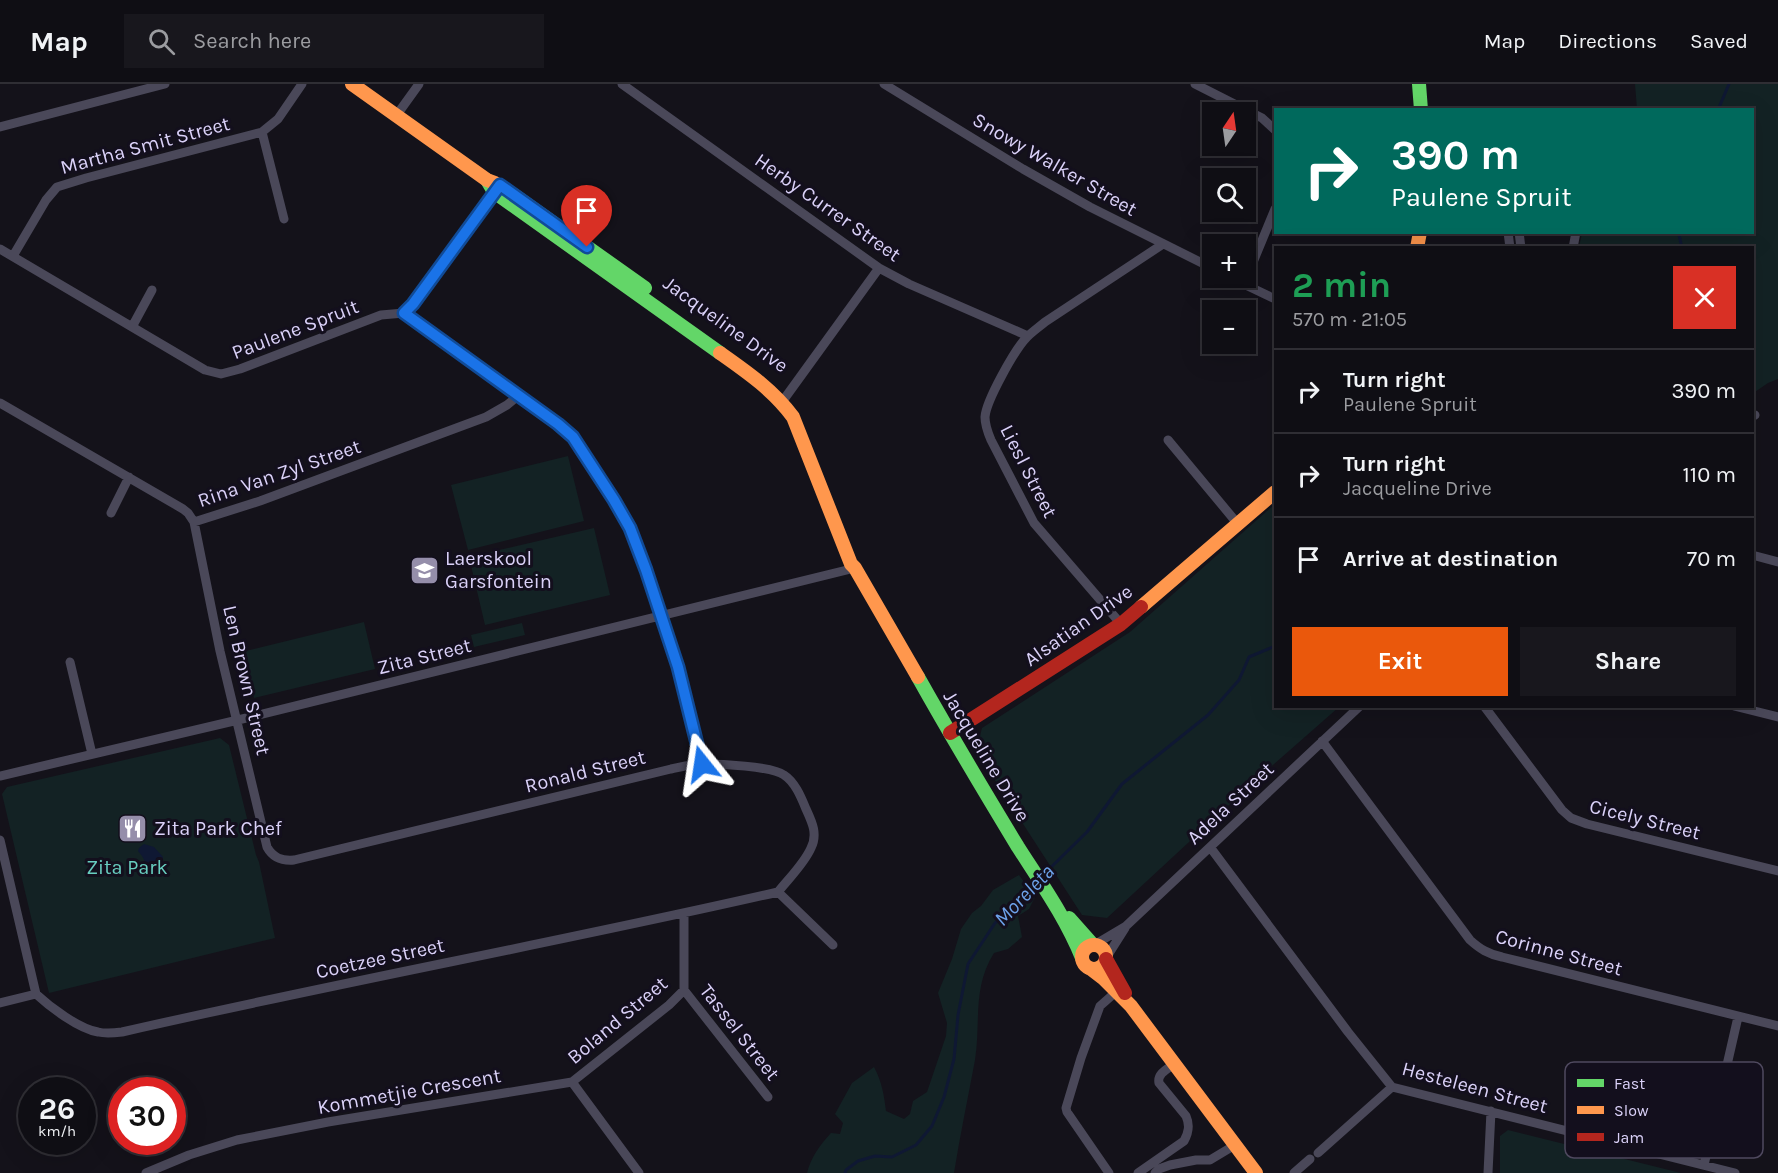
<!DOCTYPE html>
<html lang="en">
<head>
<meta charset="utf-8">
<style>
	body { margin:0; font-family:Karla,sans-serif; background:#18171d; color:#f1f3f6; height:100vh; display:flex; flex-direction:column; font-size:22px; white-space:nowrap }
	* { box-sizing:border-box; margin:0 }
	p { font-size:20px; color:#9b9ca0 }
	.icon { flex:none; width:33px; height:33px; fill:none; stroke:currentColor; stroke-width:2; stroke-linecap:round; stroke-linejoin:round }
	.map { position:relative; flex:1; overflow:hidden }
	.panel { position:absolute; left:1274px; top:162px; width:480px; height:462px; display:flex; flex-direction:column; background:#0f0e14; border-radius:0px; box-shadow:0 6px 24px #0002,0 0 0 2px #2f2e34 }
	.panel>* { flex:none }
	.hud { position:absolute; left:1274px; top:24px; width:480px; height:126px; border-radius:0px; box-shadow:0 6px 24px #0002,0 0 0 2px #2f2e34; background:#00695c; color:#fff; overflow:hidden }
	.needle { width:39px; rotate:13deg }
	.buttons { position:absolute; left:1202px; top:18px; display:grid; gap:12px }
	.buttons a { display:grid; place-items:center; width:54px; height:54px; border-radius:0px; background:#0f0e14; box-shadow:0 6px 24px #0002,0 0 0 2px #2f2e34; font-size:30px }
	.speed { position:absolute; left:18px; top:993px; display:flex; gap:12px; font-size:30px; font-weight:700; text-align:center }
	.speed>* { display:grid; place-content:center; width:78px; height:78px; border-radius:50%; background:#0f0e14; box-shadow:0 6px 24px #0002,0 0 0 2px #2f2e34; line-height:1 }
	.speed small { font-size:15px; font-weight:400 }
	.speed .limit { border:9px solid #d22; background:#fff; color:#111 }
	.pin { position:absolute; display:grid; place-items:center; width:51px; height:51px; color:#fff; margin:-62px -26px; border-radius:50% 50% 50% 0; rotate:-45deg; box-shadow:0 0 6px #0007 }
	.pin .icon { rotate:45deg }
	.me { position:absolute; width:66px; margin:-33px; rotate:345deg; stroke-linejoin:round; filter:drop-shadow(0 0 4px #0008) }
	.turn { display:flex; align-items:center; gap:21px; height:126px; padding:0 18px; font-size:27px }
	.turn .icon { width:78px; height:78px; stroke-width:2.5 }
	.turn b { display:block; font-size:42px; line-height:51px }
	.round { display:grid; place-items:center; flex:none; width:63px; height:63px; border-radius:0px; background:#18171d }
	.summary { display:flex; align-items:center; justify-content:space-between; height:102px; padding:0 18px }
	h1 { font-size:36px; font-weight:700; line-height:45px; color:#1e9e55 }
	.primary-button { display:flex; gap:12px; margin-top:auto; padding:12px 18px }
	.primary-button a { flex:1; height:69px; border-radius:0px; background:#ea580c; color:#fff; font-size:24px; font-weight:700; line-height:69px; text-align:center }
	.primary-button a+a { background:#18171d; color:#f1f3f6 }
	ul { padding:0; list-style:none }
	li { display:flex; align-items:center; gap:18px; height:84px; padding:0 18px; border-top:2px solid #2f2e34 }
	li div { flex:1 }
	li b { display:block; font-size:22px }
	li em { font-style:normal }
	header { display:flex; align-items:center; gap:36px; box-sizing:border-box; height:84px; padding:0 30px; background:#0f0e14; border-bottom:2px solid #2f2e34 }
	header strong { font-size:28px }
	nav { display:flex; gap:33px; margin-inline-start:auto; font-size:21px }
	.search { width:420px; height:54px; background:#18171d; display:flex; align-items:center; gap:15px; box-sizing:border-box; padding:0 21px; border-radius:0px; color:#9b9ca0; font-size:22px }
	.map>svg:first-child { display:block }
</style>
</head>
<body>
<header>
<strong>Map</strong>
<div class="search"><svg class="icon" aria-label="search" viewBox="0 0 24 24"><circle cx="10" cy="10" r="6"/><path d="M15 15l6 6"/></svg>Search here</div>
<nav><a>Map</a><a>Directions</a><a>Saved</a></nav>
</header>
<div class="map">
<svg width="1778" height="1089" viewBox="0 0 1778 1089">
	<rect width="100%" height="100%" fill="#14121a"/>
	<!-- green -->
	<path fill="#132224" d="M 1635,0 L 1778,0 L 1778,295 L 1768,299 L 1752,310 L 1752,164 L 1579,163 L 1582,149 L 1752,148 L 1752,26 L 1637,25 Z
		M 568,372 L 584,437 L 468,466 L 451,401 Z
		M 1275,420 L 1275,622 L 1339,623 L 1257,695 L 1107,834 L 1082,831 L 976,667 L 982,644 L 1130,548 Z
		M 594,444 L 610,511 L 485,541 L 469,473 Z
		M 364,538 L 375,585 L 254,614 L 242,568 Z
		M 522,539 L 525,551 L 474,563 L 471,551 Z
		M 220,654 L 229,661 L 256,771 L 259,778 L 275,854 L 49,909 L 2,710 L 7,703 Z
		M 1019,791 L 1035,813 L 1029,825 L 1018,832 L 1022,853 L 1008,865 L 994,869 C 972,904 981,938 975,976 C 968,1014 960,1051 954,1089 L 807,1089 C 811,1073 820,1061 831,1049 L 840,1050 L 843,1039 L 835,1030 L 852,999 L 874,983 C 882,998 884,1011 886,1027 L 904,1035 L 910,1030 L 913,1017 L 927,1008 L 946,952 L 947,939 L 938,909 L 952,875 L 961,845 L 972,829 L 981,822 L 993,806 Z
		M 1508,1046 L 1681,1089 L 1500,1089 L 1500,1052 Z"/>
	<!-- water -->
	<path fill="#0f1833" d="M 144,760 L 154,763 L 163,773 L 160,784 L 152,793 L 148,793 C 142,780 150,781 138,767 L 139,764 Z"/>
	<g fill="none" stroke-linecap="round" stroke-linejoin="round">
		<!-- stream -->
		<path stroke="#0f1833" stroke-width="3" d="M 1718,26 L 1729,0
			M 1680,148 L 1679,151 L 1682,164
			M 1041,793 L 1087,748 L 1122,700 L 1208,631 L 1239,596 L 1249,573 L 1275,562
			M 845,1089 L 846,1086 L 858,1077 L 875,1072 L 892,1073 L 916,1061 L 932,1042 L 944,1013 L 954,975 L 958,931 L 968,880 L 995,839 L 1037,798"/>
		<!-- street -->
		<path stroke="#4a4859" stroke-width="9" d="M 622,0 L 879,184 L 909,200 L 1028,252
			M 884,0 L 1023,85 L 1090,123 L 1212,184
			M 1195,0 L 1262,34 L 1275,46
			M 396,32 L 419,0
			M 0,43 L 165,0
			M 262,48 L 284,135
			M 1508,148 L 1510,164
			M 1519,148 L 1521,164
			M 1573,164 L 1576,148
			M 0,165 L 205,286 L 221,290 L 240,285 L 381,231 L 404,229 L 413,220 L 497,105
			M 13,172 L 46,116 L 57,103 L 86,94 L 262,48 L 278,35 L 302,0
			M 1231,194 L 1275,215
			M 1244,200 L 1275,125
			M 404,229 L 558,340 L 573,353 L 614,415 L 630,444 L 646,486 L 678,583 L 702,680
			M 132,243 L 152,206
			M 782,318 L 879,184
			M 0,319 L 183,425 L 188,429 L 194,438 L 220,567 L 267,763 C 273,774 282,777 294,776 L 671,685 C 681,683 692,680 703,680 C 719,680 772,682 784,691 C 795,698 801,713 806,725 C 812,738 818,750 811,764 C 804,780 789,794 778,808
			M 1752,333 L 1755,331
			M 1168,356 L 1237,439
			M 111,429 L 129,393
			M 194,438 L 260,417 L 486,333 L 507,321 L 519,311
			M 1752,471 L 1778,478
			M 1121,540 L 1034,439 L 991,356 C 988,349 985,342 985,333 C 986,317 1015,265 1027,253 C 1032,248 1039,243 1045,238 L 1163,160
			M 70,578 L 92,670
			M 1484,622 L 1562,726 L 1571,734 L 1587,740 L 1778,787
			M 1734,622 L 1778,633
			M 1322,657 L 1470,856 C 1480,865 1488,870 1502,873 L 1778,942
			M 0,692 L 238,636 L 855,484
			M 0,756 L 36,910
			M 1210,763 L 1348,948 L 1392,1003 L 1735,1089
			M 778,808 L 833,861
			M 1094,861 L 1126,842 L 1360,622
			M 1106,874 L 1125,844
			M 684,906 L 768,1013
			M 36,910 C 50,923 79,945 98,948 C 106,950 114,949 122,948 C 340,898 560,858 778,808
			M 0,919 L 36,910
			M 572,998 L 639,1089
			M 1318,1069 L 1392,1003
			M 1704,1081 L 1738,933
			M 146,1089 L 189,1071 L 237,1056 L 328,1038 L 572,998 L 669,921 L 684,906 L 684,830
			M 1109,1089 L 1067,1028 L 1066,1024 L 1081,974 L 1100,922 L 1117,907
			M 1138,1089 L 1184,1057 C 1189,1048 1190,1041 1186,1032 L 1159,999 C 1157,990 1167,985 1174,980
			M 1155,1089 L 1159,1085 L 1170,1081 L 1196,1076 L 1210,1076 L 1235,1061
			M 1294,1089 L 1310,1075
			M 1488,1089 L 1491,1027"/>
		<!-- fast -->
		<path stroke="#63d668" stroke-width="14" d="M 1419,0 L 1421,26
			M 487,96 L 494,108 L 720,269
			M 514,111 L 645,204
			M 918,593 C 950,650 984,707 1018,763 C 1041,799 1066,834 1082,874
			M 1069,834 L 1093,861"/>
		<!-- slow -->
		<path stroke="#ff974d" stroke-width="14" d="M 352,0 L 487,96 L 495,99
			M 1417,164 L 1420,148
			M 720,269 C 747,288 773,306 793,333 L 851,480 L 855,484 L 918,593
			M 1141,523 L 1275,408
			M1082 873a12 12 0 1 1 24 0a12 12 0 1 1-24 0Z
			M 1091,885 L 1104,895 L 1131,922 L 1256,1089"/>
		<!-- jam -->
		<path stroke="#b3261e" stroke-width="14" d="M 950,649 L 1121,540 L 1141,523
			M 1106,875 L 1125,909"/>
	</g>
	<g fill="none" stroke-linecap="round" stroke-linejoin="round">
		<defs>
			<path id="route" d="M 587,163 L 500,101 L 413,220 L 404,229 L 558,340 L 573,353 L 614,416 L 630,444 L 646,486 L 678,583 L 702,680"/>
		</defs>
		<!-- route casing -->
		<use href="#route" stroke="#114b97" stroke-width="15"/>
		<!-- route -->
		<use href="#route" stroke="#1a73e8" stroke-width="10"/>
	</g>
	<!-- icons -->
	<defs>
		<symbol id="school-square" viewBox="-11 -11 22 22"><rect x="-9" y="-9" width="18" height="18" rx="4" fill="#958eaa" stroke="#130f1d"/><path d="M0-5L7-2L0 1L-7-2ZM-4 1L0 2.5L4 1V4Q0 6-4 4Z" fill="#fff"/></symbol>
		<symbol id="restaurant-square" viewBox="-11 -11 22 22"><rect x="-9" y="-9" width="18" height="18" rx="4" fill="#958eaa" stroke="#130f1d"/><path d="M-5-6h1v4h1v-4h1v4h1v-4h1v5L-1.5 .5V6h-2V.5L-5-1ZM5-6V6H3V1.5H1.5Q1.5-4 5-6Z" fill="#fff"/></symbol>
	</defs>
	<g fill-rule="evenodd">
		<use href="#school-square" x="408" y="470" width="33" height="33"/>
		<use href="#restaurant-square" x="116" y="728" width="33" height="33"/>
	</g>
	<g text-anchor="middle" stroke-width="6" stroke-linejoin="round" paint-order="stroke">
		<!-- street labels -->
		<g font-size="20" fill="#dad1f8" stroke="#130f1d">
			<text transform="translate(145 61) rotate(-15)" y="7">Martha Smit Street</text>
			<text transform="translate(1055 80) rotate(30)" y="7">Snowy Walker Street</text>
			<text transform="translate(828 123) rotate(35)" y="7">Herby Currer Street</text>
			<text transform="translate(726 240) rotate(36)" y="7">Jacqueline Drive</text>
			<text transform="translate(295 245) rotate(-21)" y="7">Paulene Spruit</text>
			<text transform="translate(1029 387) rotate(63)" y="7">Liesl Street</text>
			<text transform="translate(279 389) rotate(-19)" y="7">Rina Van Zyl Street</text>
			<text transform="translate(1078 541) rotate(-35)" y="7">Alsatian Drive</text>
			<text transform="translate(424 572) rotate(-14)" y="7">Zita Street</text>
			<text transform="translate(247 596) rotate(77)" y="7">Len Brown Street</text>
			<text transform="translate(987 672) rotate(59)" y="7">Jacqueline Drive</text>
			<text transform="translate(585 687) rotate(-14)" y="7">Ronald Street</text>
			<text transform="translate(1230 719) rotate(-43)" y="7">Adela Street</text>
			<text transform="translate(1645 735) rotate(14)" y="7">Cicely Street</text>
			<text transform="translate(1559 868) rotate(15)" y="7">Corinne Street</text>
			<text transform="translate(380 874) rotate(-12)" y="7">Coetzee Street</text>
			<text transform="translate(617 936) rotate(-40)" y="7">Boland Street</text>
			<text transform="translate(740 948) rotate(52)" y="7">Tassel Street</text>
			<text transform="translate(1475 1003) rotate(15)" y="7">Hesteleen Street</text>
			<text transform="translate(409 1007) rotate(-10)" y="7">Kommetjie Crescent</text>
		</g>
		<!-- poi labels -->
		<g font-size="20" fill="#dad1f8" stroke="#130f1d" text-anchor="start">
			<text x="445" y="481">Laerskool<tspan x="445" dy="23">Garsfontein</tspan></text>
			<text x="154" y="751">Zita Park Chef</text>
		</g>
		<!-- park labels -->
		<g font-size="20" fill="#68cec0" stroke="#130f1d">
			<text x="127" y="790">Zita Park</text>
		</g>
		<!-- water labels -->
		<g font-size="21" font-style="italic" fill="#6da2ea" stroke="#130f1d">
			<text transform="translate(1024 811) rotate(-46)" y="7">Moreleta</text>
		</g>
	</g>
	<!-- legend -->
	<rect x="1565" y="978" width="198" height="96" rx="9" fill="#130f1d" stroke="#4f495f" stroke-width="1.5"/>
	<rect x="1577" y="995" width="27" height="8" fill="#63d668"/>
	<rect x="1577" y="1022" width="27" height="8" fill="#ff974d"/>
	<rect x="1577" y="1049" width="27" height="8" fill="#b3261e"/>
	<g font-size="16" fill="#dad1f8">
		<text x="1614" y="1005">Fast</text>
		<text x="1614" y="1032">Slow</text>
		<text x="1614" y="1059">Jam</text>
	</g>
</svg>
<div class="buttons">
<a><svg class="needle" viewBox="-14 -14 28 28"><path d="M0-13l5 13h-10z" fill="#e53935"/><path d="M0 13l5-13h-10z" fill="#9b9ca0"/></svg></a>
<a><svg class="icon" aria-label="search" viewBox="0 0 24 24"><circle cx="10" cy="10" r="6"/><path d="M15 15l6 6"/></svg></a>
<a>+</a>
<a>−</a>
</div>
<div class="speed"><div>26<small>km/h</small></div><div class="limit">30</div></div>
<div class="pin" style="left:587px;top:163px;background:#d93025"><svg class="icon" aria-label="arrive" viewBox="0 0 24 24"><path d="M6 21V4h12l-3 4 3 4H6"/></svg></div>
<svg class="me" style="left:702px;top:680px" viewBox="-20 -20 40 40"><path d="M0-17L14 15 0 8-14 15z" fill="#1a73e8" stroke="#fff" stroke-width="4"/></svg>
<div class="hud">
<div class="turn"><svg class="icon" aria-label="right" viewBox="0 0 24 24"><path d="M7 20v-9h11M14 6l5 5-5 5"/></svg><div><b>390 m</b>Paulene Spruit</div></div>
</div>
<section class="panel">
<div class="summary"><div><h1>2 min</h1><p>570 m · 21:05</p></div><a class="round" style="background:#d93025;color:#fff"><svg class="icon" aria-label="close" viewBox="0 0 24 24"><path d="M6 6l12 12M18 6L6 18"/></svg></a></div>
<ul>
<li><svg class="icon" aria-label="right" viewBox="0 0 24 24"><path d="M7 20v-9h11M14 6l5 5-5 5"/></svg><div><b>Turn right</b><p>Paulene Spruit</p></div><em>390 m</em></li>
<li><svg class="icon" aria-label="right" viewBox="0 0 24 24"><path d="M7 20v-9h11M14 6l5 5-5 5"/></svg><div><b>Turn right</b><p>Jacqueline Drive</p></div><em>110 m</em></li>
<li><svg class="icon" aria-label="arrive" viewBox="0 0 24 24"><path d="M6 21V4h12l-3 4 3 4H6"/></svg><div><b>Arrive at destination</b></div><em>70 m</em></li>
</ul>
<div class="primary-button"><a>Exit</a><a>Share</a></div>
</section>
</div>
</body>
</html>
